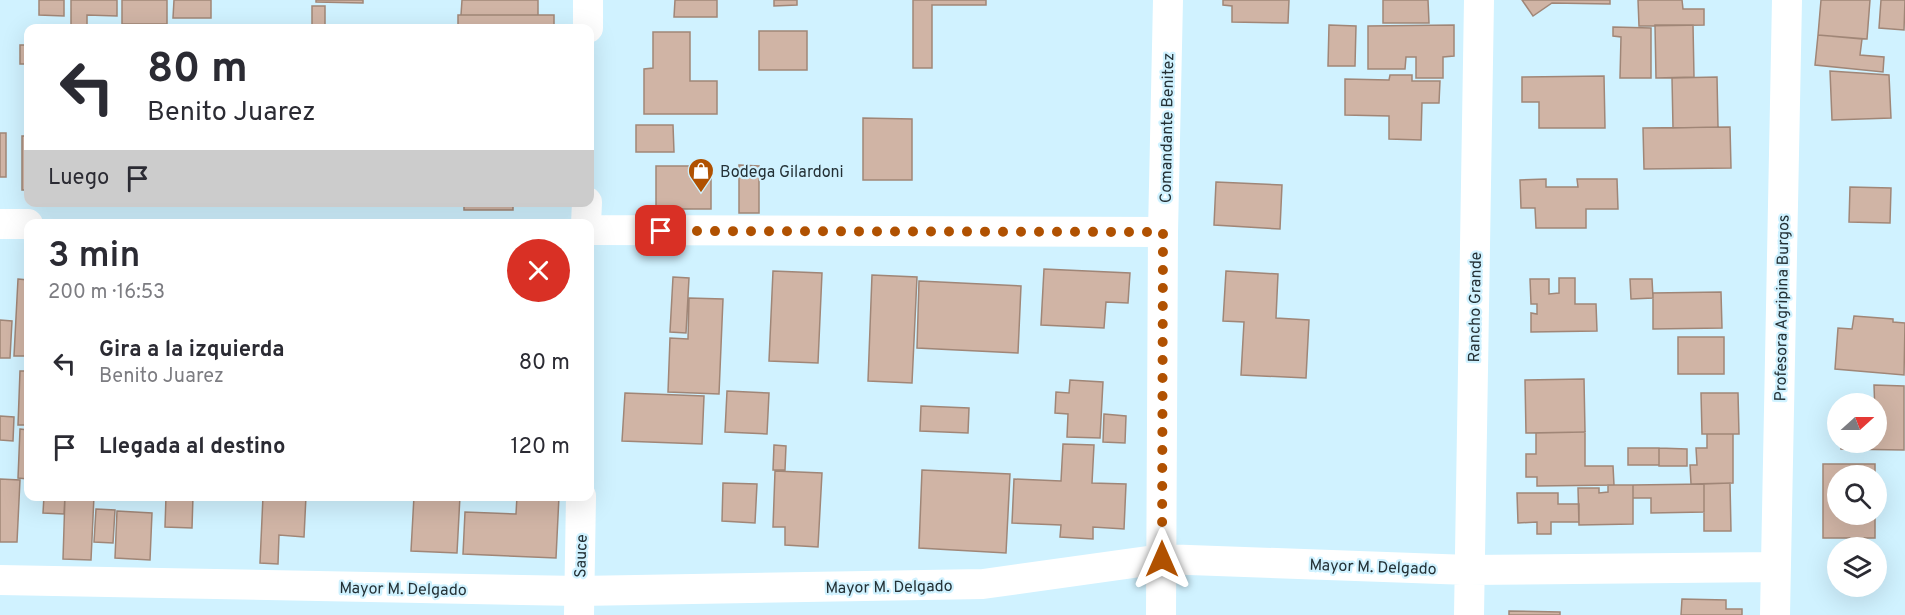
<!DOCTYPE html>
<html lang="es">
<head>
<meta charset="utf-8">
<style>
	body { margin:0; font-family:Overpass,sans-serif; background:#f7f7f7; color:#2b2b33; height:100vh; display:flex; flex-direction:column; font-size:22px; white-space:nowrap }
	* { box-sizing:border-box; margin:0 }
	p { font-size:20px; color:#7c7c81 }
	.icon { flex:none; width:33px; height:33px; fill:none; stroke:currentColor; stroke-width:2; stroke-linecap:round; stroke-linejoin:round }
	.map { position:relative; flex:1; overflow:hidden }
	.drawer { position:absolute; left:24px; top:219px; width:570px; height:282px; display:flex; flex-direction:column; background:#fff; border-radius:12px; box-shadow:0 6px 24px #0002 }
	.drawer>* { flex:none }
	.top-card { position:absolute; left:24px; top:24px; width:570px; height:183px; border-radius:12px; box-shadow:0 6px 24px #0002; background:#fff; color:#2b2b33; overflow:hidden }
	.needle { width:39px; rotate:69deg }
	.controls { position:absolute; left:1827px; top:393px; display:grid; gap:12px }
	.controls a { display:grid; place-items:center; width:60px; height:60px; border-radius:50%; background:#fff; box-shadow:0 6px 24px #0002; font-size:30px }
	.pin { position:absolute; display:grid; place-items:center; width:51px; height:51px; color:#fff; margin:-26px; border-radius:12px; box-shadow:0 3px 9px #0006 }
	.me { position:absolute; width:66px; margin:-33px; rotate:0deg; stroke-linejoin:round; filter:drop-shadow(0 0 4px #0008) }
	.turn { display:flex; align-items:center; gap:21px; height:126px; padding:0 24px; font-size:27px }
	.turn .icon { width:78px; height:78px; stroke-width:2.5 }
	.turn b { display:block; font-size:42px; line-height:51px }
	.then { display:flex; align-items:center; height:57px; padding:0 24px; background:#0003; gap:12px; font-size:22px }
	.round { display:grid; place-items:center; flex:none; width:63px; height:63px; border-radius:32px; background:#f7f7f7 }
	.headline { display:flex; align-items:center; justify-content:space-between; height:102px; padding:0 24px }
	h1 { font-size:36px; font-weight:600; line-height:45px }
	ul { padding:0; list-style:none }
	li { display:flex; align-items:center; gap:18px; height:84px; padding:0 24px }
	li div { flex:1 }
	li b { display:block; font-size:22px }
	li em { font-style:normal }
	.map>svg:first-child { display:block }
</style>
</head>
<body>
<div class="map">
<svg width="1905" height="615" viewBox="0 0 1905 615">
	<rect width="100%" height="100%" fill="#d0f2ff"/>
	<!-- building -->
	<path fill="#d0b4a5" stroke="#a08677" stroke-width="1.5" d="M 39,0 L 64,0 L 64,16 L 39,15 Z
		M 71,0 L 117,0 L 117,16 L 87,15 L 87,28 L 71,28 Z
		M 122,0 L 167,0 L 167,24 L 122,24 Z
		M 174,0 L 211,0 L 211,18 L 173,18 Z
		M 316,0 L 363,0 L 363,3 L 316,2 Z
		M 462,0 L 538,0 L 538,15 L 461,15 Z
		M 675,0 L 717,0 L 717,17 L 674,17 Z
		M 774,0 L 797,0 L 797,5 L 774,6 Z
		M 913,0 L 986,0 L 986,5 L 932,5 L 932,68 L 913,68 Z
		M 1223,0 L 1289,0 L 1288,23 L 1232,22 L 1232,6 L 1223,5 Z
		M 1383,0 L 1428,0 L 1429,23 L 1383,23 Z
		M 1522,0 L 1610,0 L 1610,4 L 1552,3 L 1533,16 Z
		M 1638,0 L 1682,0 L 1683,9 L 1704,9 L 1704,25 L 1639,26 Z
		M 1821,0 L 1870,0 L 1867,39 L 1818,35 Z
		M 1881,0 L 1905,0 L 1904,30 L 1879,28 Z
		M 312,6 L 325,6 L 325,28 L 312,28 Z
		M 458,15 L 554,15 L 554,28 L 458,28 Z
		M 1329,25 L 1356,26 L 1355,66 L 1328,66 Z
		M 1454,25 L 1454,56 L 1443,57 L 1443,78 L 1416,78 L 1416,57 L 1406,57 L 1405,69 L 1368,69 L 1368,26 Z
		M 1655,25 L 1693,25 L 1694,77 L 1656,78 Z
		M 1613,27 L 1651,28 L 1651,78 L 1620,78 L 1621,37 L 1613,36 Z
		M 759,31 L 807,31 L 807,70 L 759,70 Z
		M 653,32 L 690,32 L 690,81 L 717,81 L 717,114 L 644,114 L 644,69 L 653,68 Z
		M 1818,35 L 1862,39 L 1860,55 L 1884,57 L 1883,72 L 1815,65 Z
		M 20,45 L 28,45 L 28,64 L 20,64 Z
		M 1830,71 L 1889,75 L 1891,118 L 1832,120 Z
		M 1390,75 L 1412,75 L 1412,81 L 1440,81 L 1439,103 L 1422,103 L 1421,140 L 1389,139 L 1389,116 L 1345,115 L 1345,79 L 1389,80 Z
		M 1604,76 L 1605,128 L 1539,128 L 1539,102 L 1522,102 L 1522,77 Z
		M 1717,77 L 1718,127 L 1673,128 L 1672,78 Z
		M 863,118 L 912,119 L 912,180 L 863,180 Z
		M 636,125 L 673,125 L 674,152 L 636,152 Z
		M 1730,127 L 1731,168 L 1644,169 L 1643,128 Z
		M 0,133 L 6,133 L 6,177 L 0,177 Z
		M 22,136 L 28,136 L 28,190 L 22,190 Z
		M 739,165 L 759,166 L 759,213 L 739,213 Z
		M 656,166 L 711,166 L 711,209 L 656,209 Z
		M 1546,179 L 1546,187 L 1578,187 L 1577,179 L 1617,179 L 1618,209 L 1586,209 L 1586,228 L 1536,228 L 1535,208 L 1521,208 L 1520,180 Z
		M 1216,182 L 1282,185 L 1280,229 L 1214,225 Z
		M 1850,187 L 1891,188 L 1890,223 L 1849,222 Z
		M 464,202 L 513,202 L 513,210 L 464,210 Z
		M 1044,269 L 1130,273 L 1128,303 L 1106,302 L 1104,328 L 1041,325 Z
		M 773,271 L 822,273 L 818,363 L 769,361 Z
		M 1226,271 L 1278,274 L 1276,318 L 1309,320 L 1306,378 L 1241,375 L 1244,322 L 1223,321 Z
		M 872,275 L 917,277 L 912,383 L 868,381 Z
		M 673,277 L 689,278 L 686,333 L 670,332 Z
		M 1559,278 L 1575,278 L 1575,304 L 1596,304 L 1597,331 L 1531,332 L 1531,313 L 1537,314 L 1537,304 L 1531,304 L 1530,279 L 1549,279 L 1549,294 L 1559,293 Z
		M 18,279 L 28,280 L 28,356 L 14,356 Z
		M 1630,279 L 1652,279 L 1653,298 L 1631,299 Z
		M 919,281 L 1021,286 L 1018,353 L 917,348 Z
		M 1721,292 L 1722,328 L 1653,329 L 1653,293 Z
		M 689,298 L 723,299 L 719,394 L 668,392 L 670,338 L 688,339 Z
		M 1854,316 L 1893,319 L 1893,322 L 1905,323 L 1904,375 L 1835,369 L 1838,328 L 1852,329 Z
		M 0,320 L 12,321 L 10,358 L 0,358 Z
		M 1678,337 L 1724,337 L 1724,374 L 1678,374 Z
		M 20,371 L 28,371 L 28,425 L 18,425 Z
		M 1584,379 L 1585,432 L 1526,433 L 1525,380 Z
		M 1070,380 L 1103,382 L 1100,438 L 1067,437 L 1068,414 L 1055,413 L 1056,392 L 1069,393 Z
		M 1874,385 L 1904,386 L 1904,450 L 1841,449 L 1841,442 L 1876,442 Z
		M 727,391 L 769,393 L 767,434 L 725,432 Z
		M 625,393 L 704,396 L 702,444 L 622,441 Z
		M 1701,393 L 1738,393 L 1739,434 L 1702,434 Z
		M 921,406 L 969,408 L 968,433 L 920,431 Z
		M 1104,414 L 1126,416 L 1125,443 L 1103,442 Z
		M 0,416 L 14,417 L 13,441 L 0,440 Z
		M 20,429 L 28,430 L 28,479 L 18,478 Z
		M 1585,432 L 1585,466 L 1613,466 L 1614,485 L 1537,486 L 1537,477 L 1526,477 L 1526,454 L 1536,454 L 1536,433 Z
		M 1707,434 L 1733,434 L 1733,483 L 1691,484 L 1690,465 L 1697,465 L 1696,448 L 1707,448 Z
		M 1063,444 L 1094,445 L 1092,483 L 1126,484 L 1124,529 L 1093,527 L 1093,539 L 1060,537 L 1061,525 L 1012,523 L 1014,479 L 1061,481 Z
		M 774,445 L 786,446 L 785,470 L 773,470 Z
		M 1628,448 L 1659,448 L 1659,465 L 1628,465 Z
		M 1659,448 L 1687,449 L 1687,466 L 1659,466 Z
		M 1823,464 L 1875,464 L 1875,476 L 1838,476 L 1838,514 L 1875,514 L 1875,538 L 1823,538 Z
		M 922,470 L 1010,474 L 1006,553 L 919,548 Z
		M 775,471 L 822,473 L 818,547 L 785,545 L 785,527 L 773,527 Z
		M 0,479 L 20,480 L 17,542 L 0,542 Z
		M 723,483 L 757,484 L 755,523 L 722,521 Z
		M 1730,483 L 1731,531 L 1704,531 L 1704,484 Z
		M 1704,484 L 1704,512 L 1651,513 L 1651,498 L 1633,498 L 1633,485 Z
		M 1608,485 L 1633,485 L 1633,524 L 1579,525 L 1578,488 L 1599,488 L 1599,493 L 1608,492 Z
		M 1517,493 L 1558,493 L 1558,504 L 1579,504 L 1579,522 L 1551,522 L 1551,534 L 1537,534 L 1537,522 L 1518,523 Z
		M 44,496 L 65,496 L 64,514 L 43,513 Z
		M 65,496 L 94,496 L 91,560 L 63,559 Z
		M 166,496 L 193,496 L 192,528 L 165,527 Z
		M 263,496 L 306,496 L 304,537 L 279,535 L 278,564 L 260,563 Z
		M 414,496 L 460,496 L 457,553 L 411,551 Z
		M 517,496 L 559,496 L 556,558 L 463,554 L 465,512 L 516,514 Z
		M 96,509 L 115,510 L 113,543 L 94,542 Z
		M 117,511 L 152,513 L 150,560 L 115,558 Z
		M 1682,599 L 1726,600 L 1726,609 L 1742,609 L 1742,615 L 1681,615 Z
		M 1509,611 L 1560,612 L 1560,615 L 1509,615 Z"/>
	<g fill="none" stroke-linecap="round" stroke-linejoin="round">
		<!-- street -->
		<path stroke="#fff" stroke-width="30" d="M 588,28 L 588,0
			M 0,224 L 28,224
			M 586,224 L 587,202
			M 590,230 L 1163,232
			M 0,580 L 579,591 L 983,584 L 1162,559 L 1469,570 L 1776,567
			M 579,615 L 581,496
			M 1161,615 L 1163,232 L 1168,0
			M 1469,615 L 1479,0
			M 1775,615 L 1787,0"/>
	</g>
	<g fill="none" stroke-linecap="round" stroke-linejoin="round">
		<!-- route -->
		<path stroke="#b05101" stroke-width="10" stroke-dasharray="0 18" d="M 661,231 L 1163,232 L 1162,559"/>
	</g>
	<!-- icons -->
	<defs>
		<symbol id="shop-pin" viewBox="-11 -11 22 30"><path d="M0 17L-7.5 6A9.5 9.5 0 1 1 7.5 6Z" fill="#b05101" stroke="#d0f2ff"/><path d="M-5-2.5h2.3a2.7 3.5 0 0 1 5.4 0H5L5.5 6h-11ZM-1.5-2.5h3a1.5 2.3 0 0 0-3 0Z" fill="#fff"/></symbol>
	</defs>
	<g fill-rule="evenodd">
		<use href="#shop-pin" x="686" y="156" width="30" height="40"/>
	</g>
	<g text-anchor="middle" stroke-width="4.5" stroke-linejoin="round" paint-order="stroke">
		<!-- street labels -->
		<g font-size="16" fill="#243136" stroke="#d0f2ff">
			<text transform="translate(1166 128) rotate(-89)" y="6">Comandante Benitez</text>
			<text transform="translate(1474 307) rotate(-89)" y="6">Rancho Grande</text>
			<text transform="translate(1781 308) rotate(-89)" y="6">Profesora Agripina Burgos</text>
			<text transform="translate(580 556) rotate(-88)" y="6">Sauce</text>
			<text transform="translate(1373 566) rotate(2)" y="6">Mayor M. Delgado</text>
			<text transform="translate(889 586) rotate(-1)" y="6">Mayor M. Delgado</text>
			<text transform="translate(403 588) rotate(1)" y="6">Mayor M. Delgado</text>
		</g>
		<!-- poi labels -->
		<g font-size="16" fill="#243136" stroke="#d0f2ff" text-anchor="start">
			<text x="720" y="177">Bodega Gilardoni</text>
		</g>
	</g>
</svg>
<div class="controls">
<a><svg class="needle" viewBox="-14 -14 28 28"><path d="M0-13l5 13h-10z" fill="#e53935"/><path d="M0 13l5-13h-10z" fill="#7c7c81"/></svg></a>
<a><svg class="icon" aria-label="search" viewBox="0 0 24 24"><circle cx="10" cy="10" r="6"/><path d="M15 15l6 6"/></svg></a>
<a><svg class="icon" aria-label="layers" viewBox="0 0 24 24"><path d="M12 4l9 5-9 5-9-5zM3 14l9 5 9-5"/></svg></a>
</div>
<div class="pin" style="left:661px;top:231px;background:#d93025"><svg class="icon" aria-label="arrive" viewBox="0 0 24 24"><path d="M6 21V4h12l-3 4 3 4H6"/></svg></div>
<svg class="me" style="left:1162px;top:559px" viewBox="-20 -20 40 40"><path d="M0-17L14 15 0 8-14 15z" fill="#b05101" stroke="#fff" stroke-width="4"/></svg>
<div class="top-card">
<div class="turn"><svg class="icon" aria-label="left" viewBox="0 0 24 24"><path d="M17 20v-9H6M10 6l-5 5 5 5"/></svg><div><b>80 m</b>Benito Juarez</div></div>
<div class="then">Luego<svg class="icon" aria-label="arrive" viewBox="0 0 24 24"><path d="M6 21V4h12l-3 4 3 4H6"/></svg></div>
</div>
<section class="drawer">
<div class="headline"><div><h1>3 min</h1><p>200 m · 16:53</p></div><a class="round" style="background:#d93025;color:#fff"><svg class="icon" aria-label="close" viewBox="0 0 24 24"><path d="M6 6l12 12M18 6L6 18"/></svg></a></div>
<ul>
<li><svg class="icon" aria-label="left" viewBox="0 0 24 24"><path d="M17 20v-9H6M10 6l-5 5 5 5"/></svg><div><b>Gira a la izquierda</b><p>Benito Juarez</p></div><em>80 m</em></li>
<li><svg class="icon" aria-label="arrive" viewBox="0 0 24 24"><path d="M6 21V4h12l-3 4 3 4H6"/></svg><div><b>Llegada al destino</b></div><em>120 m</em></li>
</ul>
</section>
</div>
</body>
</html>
